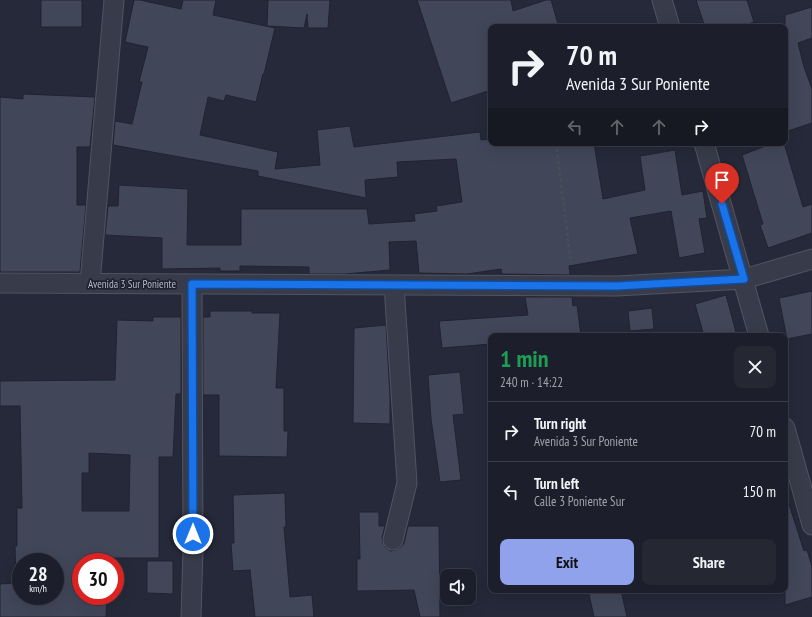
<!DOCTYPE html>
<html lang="en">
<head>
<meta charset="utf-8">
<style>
	body { margin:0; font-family:"PT Sans Narrow",sans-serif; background:#252733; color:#f1f3f6; height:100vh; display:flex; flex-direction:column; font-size:15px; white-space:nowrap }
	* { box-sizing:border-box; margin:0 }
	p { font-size:13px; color:#a0a2a9 }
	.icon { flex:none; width:22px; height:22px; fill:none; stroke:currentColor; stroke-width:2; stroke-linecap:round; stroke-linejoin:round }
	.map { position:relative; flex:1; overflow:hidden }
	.side { position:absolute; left:488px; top:333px; width:300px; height:260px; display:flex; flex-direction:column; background:#1c1f2b; border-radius:8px; box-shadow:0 4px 16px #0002,0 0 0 1px #3a3d47 }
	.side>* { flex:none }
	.banner { position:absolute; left:488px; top:24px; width:300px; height:122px; border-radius:8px; box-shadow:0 4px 16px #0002,0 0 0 1px #3a3d47; background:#1c1f2b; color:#f1f3f6; overflow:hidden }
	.controls { position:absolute; left:440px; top:569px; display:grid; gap:8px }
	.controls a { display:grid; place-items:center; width:36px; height:36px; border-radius:8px; background:#1c1f2b; box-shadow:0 4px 16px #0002,0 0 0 1px #3a3d47; font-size:20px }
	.speed { position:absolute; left:12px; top:553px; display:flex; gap:8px; font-size:20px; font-weight:700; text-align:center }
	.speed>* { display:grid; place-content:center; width:52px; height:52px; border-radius:50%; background:#1c1f2b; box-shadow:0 4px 16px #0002,0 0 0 1px #3a3d47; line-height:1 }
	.speed small { font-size:10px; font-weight:400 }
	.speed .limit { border:6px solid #d22; background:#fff; color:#111 }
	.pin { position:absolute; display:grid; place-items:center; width:34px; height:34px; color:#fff; margin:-41px -17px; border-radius:50% 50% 50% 0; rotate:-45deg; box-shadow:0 0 4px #0007 }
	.pin .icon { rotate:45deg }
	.me { position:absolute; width:44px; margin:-22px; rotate:0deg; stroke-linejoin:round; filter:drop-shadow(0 0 3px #0008) }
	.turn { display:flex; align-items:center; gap:14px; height:84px; padding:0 12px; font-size:18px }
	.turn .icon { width:52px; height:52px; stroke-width:2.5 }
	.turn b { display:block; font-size:28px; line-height:34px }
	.lanes { display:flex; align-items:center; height:38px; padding:0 12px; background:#0003; justify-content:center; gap:20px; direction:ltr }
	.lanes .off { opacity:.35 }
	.round { display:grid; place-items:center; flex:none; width:42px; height:42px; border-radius:8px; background:#252733 }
	.summary { display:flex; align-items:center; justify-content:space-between; height:68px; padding:0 12px }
	h1 { font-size:24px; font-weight:800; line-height:30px; color:#1e9e55 }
	.action { display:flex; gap:8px; margin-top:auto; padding:8px 12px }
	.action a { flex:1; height:46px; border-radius:8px; background:#91a2ed; color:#111; font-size:16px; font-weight:800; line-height:46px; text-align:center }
	.action a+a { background:#252733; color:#f1f3f6 }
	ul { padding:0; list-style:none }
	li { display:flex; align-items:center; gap:12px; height:60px; padding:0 12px; border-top:1px solid #3a3d47 }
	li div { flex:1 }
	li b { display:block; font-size:15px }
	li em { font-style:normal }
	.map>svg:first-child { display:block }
</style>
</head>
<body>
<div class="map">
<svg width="812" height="617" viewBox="0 0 812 617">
	<rect width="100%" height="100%" fill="#252939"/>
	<!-- building -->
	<path fill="#414759" stroke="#202331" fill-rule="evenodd" d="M 41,0 L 82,0 L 82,27 L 41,27 Z
		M 134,0 L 140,0 L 181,9 L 183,0 L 216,0 L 213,15 L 275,28 L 264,74 L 263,74 L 256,102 L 226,95 L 224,101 L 208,97 L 200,135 L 278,152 L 275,169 L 320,165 L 317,130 L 350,126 L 354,147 L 480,132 L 481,140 L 491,139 L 491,143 L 594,143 L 603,199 L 645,190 L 640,156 L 675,150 L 682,195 L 703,191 L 707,218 L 699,219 L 705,253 L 679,258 L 671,211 L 630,218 L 638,254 L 569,266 L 570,275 L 502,274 L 501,269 L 467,274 L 419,273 L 416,241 L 389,242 L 390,270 L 345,274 L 309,274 L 309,267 L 240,266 L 240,271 L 220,271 L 220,268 L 162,269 L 162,238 L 105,235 L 108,206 L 118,206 L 119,185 L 188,189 L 187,245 L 241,245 L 241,209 L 367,209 L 369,224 L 415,221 L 414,214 L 437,211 L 436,206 L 462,202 L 456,159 L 397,162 L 398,177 L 365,180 L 366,198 L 258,176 L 258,171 L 113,145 L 115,121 L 132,124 L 142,82 L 139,82 L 148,47 L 125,42 Z
		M 268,0 L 330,0 L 328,28 L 308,28 L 307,14 L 304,28 L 267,26 Z
		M 417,0 L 511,0 L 513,11 L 546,0 L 551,0 L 559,27 L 491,27 L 491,90 L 451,103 Z
		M 696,0 L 747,0 L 754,22 L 739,27 L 705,27 Z
		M 812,7 L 812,38 L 798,43 L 804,67 L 812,89 L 812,123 L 785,132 L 785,15 Z
		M 23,94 L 95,97 L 90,147 L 77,147 L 77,205 L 86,205 L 80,272 L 0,272 L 0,97 L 23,99 Z
		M 773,143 L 784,143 L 803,207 L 812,204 L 812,233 L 768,248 L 760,225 L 763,224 L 742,155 Z
		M 812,291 L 812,334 L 787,339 L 779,298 Z
		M 726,295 L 737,336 L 704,336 L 695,304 Z
		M 525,297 L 572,297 L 573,306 L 577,305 L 581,336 L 491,336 L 491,344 L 442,348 L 439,321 L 528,315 Z
		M 652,308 L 654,329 L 630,331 L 628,311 Z
		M 210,311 L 252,311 L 252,313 L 280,313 L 276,388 L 284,388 L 284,431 L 288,431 L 287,457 L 219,456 L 219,395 L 203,395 L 203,317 L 210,317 Z
		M 153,317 L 181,317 L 181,394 L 176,394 L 173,457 L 159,457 L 159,558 L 110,558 L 109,562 L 81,562 L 81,596 L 107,596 L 106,617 L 0,617 L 0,584 L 16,583 L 15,546 L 17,546 L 17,508 L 22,508 L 20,406 L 0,406 L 0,381 L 115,380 L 117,320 L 153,321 ZM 89,453 L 130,455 L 129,511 L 82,511 L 82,473 L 89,473 ZM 21,562 L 55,562 L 55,596 L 21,596 Z
		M 386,325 L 390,396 L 390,424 L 353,423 L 354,328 Z
		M 460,372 L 464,414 L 453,415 L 461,480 L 440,482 L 431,419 L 428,375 Z
		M 285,493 L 286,527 L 284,527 L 290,597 L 312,595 L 314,617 L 255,617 L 250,570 L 233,571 L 231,543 L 234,543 L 233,495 Z
		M 785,504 L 789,504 L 804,551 L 807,550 L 812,566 L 812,597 L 785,605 Z
		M 359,512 L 379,512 L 379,526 L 385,526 L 382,537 L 383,543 L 386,548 L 391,551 L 396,550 L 401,547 L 404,543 L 408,526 L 439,526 L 440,617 L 420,617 L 414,590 L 357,591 L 357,559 L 360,559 Z
		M 147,561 L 173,561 L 173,594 L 147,593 Z
		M 588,590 L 621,590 L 627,617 L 594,617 Z"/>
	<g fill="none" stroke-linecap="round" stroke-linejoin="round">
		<defs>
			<path id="minor" d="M 662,0 L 670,27
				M 704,143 L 759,336
				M 0,283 L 617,286 L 744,279 L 812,259
				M 90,283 L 114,0
				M 785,428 L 812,525
				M 393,540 L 407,483 L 394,285
				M 191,617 L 193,550 L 192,284"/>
		</defs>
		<!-- minor casing -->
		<use href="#minor" stroke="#505462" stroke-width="21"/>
		<!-- path -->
		<path stroke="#455158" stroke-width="2.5" stroke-dasharray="3 3" stroke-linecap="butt" d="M 556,143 L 571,263"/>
		<!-- minor -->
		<use href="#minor" stroke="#383c4a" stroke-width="19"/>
	</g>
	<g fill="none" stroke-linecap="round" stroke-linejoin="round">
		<defs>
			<path id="route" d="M 193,534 L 192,284 L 617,286 L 744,279 L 722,204"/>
		</defs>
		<!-- route casing -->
		<use href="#route" stroke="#114b97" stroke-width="10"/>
		<!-- route -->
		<use href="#route" stroke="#1a73e8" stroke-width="7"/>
	</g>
	<g text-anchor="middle" stroke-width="3.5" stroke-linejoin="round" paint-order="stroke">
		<!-- street labels -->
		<g font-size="11" fill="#b4b7c5" stroke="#1e212f">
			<text x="132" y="288">Avenida 3 Sur Poniente</text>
		</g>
	</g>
</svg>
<div class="controls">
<a><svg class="icon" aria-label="sound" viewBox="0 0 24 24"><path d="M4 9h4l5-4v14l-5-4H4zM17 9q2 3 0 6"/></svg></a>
</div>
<div class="speed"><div>28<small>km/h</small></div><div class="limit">30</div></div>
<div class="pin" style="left:722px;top:204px;background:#d93025"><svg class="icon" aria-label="arrive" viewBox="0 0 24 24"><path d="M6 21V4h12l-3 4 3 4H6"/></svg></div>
<svg class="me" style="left:193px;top:534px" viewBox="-20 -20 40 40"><circle r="17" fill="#1a73e8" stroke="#fff" stroke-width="3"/><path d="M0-11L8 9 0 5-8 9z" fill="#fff"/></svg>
<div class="banner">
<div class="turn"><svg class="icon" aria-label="right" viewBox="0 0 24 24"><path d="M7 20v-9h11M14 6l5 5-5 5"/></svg><div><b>70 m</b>Avenida 3 Sur Poniente</div></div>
<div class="lanes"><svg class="icon off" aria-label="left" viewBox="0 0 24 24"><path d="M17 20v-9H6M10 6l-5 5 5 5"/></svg><svg class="icon off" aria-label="ahead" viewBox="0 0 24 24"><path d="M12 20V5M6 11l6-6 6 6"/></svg><svg class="icon off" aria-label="ahead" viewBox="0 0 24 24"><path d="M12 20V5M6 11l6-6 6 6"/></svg><svg class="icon" aria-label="right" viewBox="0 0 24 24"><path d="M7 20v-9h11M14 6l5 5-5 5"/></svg></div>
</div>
<section class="side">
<div class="summary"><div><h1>1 min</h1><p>240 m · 14:22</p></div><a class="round"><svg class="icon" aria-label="close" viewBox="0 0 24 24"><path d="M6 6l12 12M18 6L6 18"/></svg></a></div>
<ul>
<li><svg class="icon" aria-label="right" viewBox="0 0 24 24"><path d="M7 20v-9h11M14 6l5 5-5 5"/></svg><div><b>Turn right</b><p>Avenida 3 Sur Poniente</p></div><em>70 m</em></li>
<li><svg class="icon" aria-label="left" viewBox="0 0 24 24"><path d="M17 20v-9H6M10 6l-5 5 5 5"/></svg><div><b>Turn left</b><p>Calle 3 Poniente Sur</p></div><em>150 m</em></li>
</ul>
<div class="action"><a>Exit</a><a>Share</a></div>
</section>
</div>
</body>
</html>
